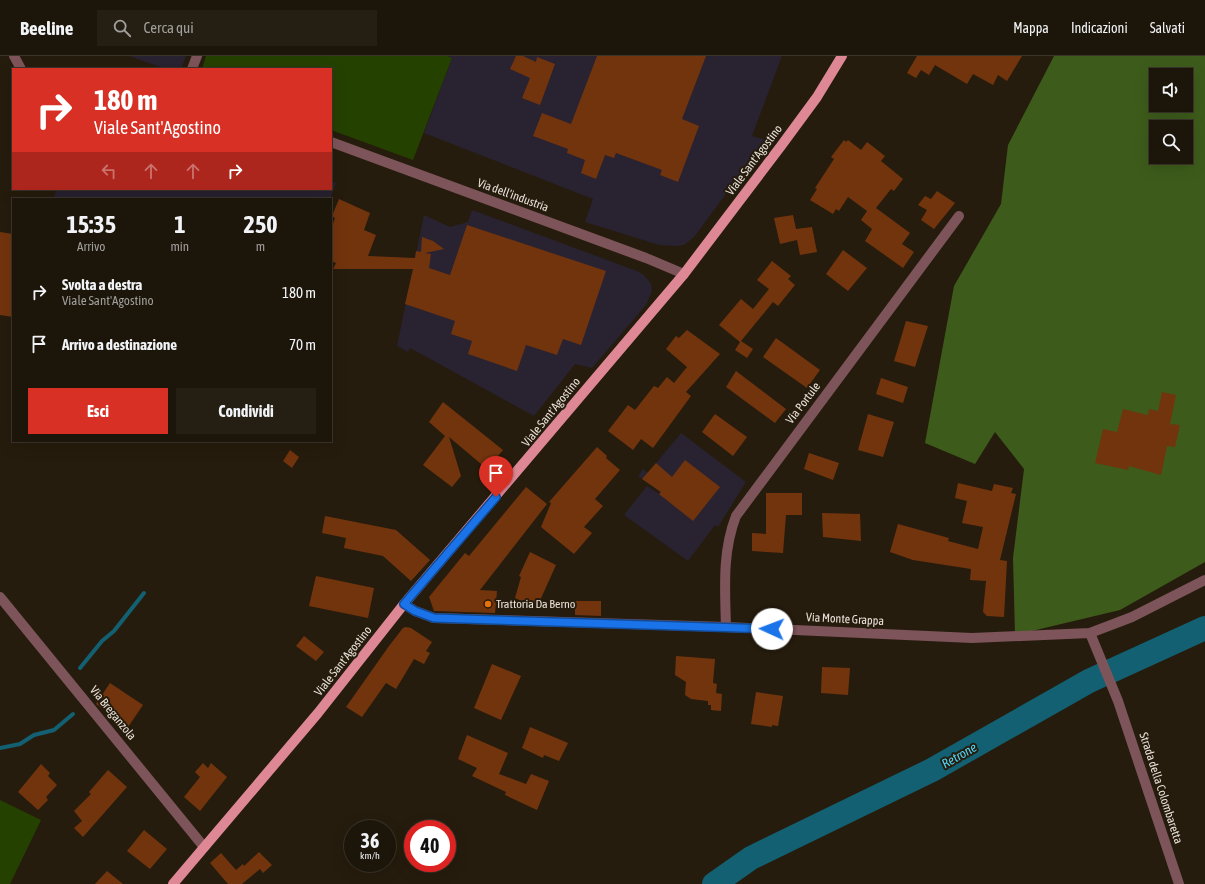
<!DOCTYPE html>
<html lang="it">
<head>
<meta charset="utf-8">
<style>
	body { margin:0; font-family:"Asap Condensed",sans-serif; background:#251e13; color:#f1f3f6; height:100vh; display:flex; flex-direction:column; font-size:15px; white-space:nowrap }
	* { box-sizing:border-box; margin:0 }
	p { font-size:13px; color:#a09f9c }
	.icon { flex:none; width:22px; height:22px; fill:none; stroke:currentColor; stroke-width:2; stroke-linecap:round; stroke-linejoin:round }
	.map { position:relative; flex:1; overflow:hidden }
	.side { position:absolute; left:12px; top:142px; width:320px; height:244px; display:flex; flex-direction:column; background:#1c150a; border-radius:0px; box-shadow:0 4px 16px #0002,0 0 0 1px #3a342b }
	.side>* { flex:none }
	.guide { position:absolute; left:12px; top:12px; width:320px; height:122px; border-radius:0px; box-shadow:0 4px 16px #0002,0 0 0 1px #3a342b; background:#d93025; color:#fff; overflow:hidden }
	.fabs { position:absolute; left:1149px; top:12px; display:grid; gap:8px }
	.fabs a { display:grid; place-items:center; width:44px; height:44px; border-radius:0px; background:#1c150a; box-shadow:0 4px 16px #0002,0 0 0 1px #3a342b; font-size:20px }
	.speed { position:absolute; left:344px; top:764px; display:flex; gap:8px; font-size:20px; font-weight:700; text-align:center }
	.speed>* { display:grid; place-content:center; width:52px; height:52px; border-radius:50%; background:#1c150a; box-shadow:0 4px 16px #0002,0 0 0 1px #3a342b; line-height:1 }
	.speed small { font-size:10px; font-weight:400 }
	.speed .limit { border:6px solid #d22; background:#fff; color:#111 }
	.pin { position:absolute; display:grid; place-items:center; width:34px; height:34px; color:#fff; margin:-41px -17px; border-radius:50% 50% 50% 0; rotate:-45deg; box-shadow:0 0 4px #0007 }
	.pin .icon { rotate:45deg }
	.me { position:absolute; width:44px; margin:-22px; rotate:272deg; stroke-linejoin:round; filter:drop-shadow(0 0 3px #0008) }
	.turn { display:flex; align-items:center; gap:14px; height:84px; padding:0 16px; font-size:18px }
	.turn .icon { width:52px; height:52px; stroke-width:2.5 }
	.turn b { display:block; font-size:28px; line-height:34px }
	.lanes { display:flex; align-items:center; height:38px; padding:0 16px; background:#0003; justify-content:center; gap:20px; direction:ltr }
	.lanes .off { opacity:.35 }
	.eta { display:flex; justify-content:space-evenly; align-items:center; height:68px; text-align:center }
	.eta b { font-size:24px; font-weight:700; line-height:28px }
	.action { display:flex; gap:8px; margin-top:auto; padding:8px 16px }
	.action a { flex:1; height:46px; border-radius:0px; background:#d93025; color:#fff; font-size:16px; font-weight:700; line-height:46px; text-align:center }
	.action a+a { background:#251e13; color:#f1f3f6 }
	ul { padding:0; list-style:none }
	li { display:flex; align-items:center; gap:12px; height:52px; padding:0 16px }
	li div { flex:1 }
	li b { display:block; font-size:15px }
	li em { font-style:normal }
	header { display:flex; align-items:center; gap:24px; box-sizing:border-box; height:56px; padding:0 20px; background:#1c150a; border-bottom:1px solid #3a342b }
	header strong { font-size:19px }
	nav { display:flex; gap:22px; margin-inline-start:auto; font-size:14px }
	.search { width:280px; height:36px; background:#251e13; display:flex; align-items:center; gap:10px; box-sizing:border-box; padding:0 14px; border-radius:0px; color:#a09f9c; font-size:15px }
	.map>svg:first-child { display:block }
</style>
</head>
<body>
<header>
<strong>Beeline</strong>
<div class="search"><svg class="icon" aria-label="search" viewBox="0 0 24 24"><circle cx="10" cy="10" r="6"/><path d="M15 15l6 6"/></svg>Cerca qui</div>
<nav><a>Mappa</a><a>Indicazioni</a><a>Salvati</a></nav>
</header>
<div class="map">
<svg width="1205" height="828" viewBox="0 0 1205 828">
	<rect width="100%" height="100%" fill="#261c0d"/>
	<!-- industrial -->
	<path fill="#282231" d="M 129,0 L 186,0 L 181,13 L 166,13 Z
		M 447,0 L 782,0 L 752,80 L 766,84 L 694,181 L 684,189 L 675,190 L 659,189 L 585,166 L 593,143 L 424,77 L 452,2 Z
		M 331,125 L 336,127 L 330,143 L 53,143 L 57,133 L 331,133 Z
		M 472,154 L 637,215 L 644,219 L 651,228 L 652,235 L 646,249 L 592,312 L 575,308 L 534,360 L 410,292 L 408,296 L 397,290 L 424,159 L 450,171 L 468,166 Z
		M 681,377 L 746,426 L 718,471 L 715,469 L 688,505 L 624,459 L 647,430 L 659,438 L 660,436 L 638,420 L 643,413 L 648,417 Z"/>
	<!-- green -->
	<path fill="#254100" d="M 206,0 L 447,0 L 452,2 L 413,104 L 331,74 L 331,13 L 202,13 Z
		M 0,744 L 41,764 L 10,828 L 0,828 Z"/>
	<!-- forest -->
	<path fill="#3d5c1b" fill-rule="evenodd" d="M 1054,0 L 1205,0 L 1205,506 L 1120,554 L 1015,579 L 1013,502 L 1024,413 L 995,376 L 975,408 L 925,387 L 954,230 L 1001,148 L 1008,89 ZM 1156,19 L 1186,19 L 1186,49 L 1156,49 ZM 1156,71 L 1186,71 L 1186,101 L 1156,101 Z"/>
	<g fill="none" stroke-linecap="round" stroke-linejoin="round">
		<!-- stream -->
		<path stroke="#126071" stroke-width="4" d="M 80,612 L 102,585 L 114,575 L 144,537
			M 0,692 L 20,688 L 34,679 L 54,674 L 73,658"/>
		<!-- river -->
		<path stroke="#126071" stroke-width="24" d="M 714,828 L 751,802 L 932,714 L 1089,625 L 1205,572"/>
	</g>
	<!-- building -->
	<path fill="#72340d" d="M 516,0 L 523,0 L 536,6 L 537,1 L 555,8 L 540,49 L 522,42 L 530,22 L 510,13 Z
		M 597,0 L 706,0 L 682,63 L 699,70 L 678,126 L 660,119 L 662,114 L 616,97 L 614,102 L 605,99 L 596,123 L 581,117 L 585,104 L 567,97 L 568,93 L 533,80 L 542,57 L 571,68 Z
		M 917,0 L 1022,0 L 1007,25 L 998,19 L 993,29 L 973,18 L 967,28 L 935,9 L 929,19 L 921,14 L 916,22 L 907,17 Z
		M 844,84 L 846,86 L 848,84 L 861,94 L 867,86 L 885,100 L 881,105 L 903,123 L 894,135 L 891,133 L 876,152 L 910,177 L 902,188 L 914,196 L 903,212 L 865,185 L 872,173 L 861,164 L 867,155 L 848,141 L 839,155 L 836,153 L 833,158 L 810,144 L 817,133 L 815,132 L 834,103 L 831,101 Z
		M 937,135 L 955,147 L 934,173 L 921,164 L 927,154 L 918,149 L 925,140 L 931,143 Z
		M 339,143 L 370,157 L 364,174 L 376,179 L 368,200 L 415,202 L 416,195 L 421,196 L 422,181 L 433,185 L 444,193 L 425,197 L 431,198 L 429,212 L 450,219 L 467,169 L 606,215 L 581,289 L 563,283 L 557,299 L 526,289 L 517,315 L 468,298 L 472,285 L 451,278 L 455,265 L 405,248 L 413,213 L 333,213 L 336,207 L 331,205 L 331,173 L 335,162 L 332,160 Z
		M 793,159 L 796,173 L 812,171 L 817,196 L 800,199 L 797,184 L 780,188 L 774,162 Z
		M 0,176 L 13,178 L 13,261 L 0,259 Z
		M 843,194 L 867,212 L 848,235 L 826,218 Z
		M 772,205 L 791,220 L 788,223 L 795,229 L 778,250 L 773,246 L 741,285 L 753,293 L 747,302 L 735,294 L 740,286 L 719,269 L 741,243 L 753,253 L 769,233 L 757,224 Z
		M 906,265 L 928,270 L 915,311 L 894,305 Z
		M 687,274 L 720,298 L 686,336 L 691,340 L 653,392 L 641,383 L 633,394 L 608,375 L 628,349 L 635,354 L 654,330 L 658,332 L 667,321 L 674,327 L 687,311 L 666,293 L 676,280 L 679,282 Z
		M 776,282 L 820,314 L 807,332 L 763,301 Z
		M 736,315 L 786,353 L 775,367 L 726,331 Z
		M 881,322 L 908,331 L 903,347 L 876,338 Z
		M 1162,336 L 1176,339 L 1170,368 L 1180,369 L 1175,391 L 1167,390 L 1161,419 L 1129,410 L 1128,414 L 1095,407 L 1103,373 L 1117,376 L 1123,353 L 1148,359 L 1149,353 L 1158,355 Z
		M 443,346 L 503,394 L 487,413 L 449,381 L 461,420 L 452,431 L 423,409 L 445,380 L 429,366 Z
		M 715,358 L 747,381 L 733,400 L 702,376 Z
		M 868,358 L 894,366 L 883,401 L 858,394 Z
		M 597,391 L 607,400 L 606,402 L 620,414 L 595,443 L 603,450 L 584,471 L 592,477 L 574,498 L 541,471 L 551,447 L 549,446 Z
		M 290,394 L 299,401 L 292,412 L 283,405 Z
		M 809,397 L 839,407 L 833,424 L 804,413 Z
		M 685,404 L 720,431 L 693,465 L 659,438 L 661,436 L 642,423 L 656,407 L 672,421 Z
		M 958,427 L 992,435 L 994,428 L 1013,432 L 1011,437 L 1016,438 L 1000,504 L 1007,505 L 1004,561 L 987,560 L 983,556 L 986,525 L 970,524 L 971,513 L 913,504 L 890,496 L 898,468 L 949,482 L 948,485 L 978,493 L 983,471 L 962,467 L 967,445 L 955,442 Z
		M 526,431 L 547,448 L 480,534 L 497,535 L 495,557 L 434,555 L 429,541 L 465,497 L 469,500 Z
		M 766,437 L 802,437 L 802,459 L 786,459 L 783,497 L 752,495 L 752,477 L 766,478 Z
		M 822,457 L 860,458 L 861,485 L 823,481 Z
		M 325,460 L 396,474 L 430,504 L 411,525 L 383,500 L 344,492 L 346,482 L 322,477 Z
		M 530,496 L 556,509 L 538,549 L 527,545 L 526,547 L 515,542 L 521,521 L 519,520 Z
		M 316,520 L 374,532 L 368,562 L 309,550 Z
		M 575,545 L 601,545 L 601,560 L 575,559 Z
		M 406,571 L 411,572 L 432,586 L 426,595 L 430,597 L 424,608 L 414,603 L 396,633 L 386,627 L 362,661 L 346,651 L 389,590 L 403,572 Z
		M 304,580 L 324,596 L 316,605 L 296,590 Z
		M 676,600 L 715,603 L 713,627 L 717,628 L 716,637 L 722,638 L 721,655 L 711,654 L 711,649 L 708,649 L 708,645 L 691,643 L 685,639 L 686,626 L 675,619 Z
		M 492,608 L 521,620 L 501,664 L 474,652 Z
		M 822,611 L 850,612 L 848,639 L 821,637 Z
		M 110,627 L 143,649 L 128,671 L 96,648 Z
		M 756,636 L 783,640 L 778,670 L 772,669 L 772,671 L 751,668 Z
		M 530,671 L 568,687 L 559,705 L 544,699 L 543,702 L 522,692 Z
		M 467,679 L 508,697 L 499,718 L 526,728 L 531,718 L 549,725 L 537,754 L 505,739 L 506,736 L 472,720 L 477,712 L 458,703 Z
		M 203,707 L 208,712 L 211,707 L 227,721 L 200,755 L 184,741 L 200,721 L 195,716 Z
		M 41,708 L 50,717 L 48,720 L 57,729 L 46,741 L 48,744 L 38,754 L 18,736 Z
		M 108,714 L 127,731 L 83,781 L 74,772 L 82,765 L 74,755 L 91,738 L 89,736 Z
		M 144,774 L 167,793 L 150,813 L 127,795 Z
		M 259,796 L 272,809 L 263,817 L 260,813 L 242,828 L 228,828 L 210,807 L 221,797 L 236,814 L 243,808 L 244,810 Z
		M 107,815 L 123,828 L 95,828 Z"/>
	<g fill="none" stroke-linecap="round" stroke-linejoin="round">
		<!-- minor -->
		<path stroke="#7d5459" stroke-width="10" d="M 14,0 L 21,13
			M 192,13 L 197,0
			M 331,86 L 646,202 L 684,218
			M 0,541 L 204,791
			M 404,548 L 415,555 L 434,562 L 726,571 L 972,582 L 1090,577 L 1132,561 L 1205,524
			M 726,571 C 725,533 722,496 736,460 L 959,160
			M 1090,577 L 1118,645 L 1179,828"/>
		<!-- major -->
		<path stroke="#de8895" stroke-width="10" d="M 173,828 L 318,657 L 404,548 L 684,218 L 781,90 L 817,41 L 842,0"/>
	</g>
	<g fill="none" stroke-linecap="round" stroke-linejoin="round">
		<defs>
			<path id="route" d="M 496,441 L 404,548 L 415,555 L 434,562 L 772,573"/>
		</defs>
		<!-- route casing -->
		<use href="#route" stroke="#114b97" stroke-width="10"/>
		<!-- route -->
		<use href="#route" stroke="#1a73e8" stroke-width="7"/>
	</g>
	<!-- markers -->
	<circle fill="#e8710a" stroke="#261c0d" stroke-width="1.5" cx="488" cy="548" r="4"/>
	<g text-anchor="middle" stroke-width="4" stroke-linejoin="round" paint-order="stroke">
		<!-- street labels -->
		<g font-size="12" fill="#e8e1d8" stroke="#261c0d">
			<text transform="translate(754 104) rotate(-53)" y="4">Viale Sant'Agostino</text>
			<text transform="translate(513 139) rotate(20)" y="4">Via dell'industria</text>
			<text transform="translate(803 347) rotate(-53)" y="4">Via Portule</text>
			<text transform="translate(551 356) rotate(-51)" y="4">Viale Sant'Agostino</text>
			<text transform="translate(845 563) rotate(3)" y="4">Via Monte Grappa</text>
			<text transform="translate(343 605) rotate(-52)" y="4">Viale Sant'Agostino</text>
			<text transform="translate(113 657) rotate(51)" y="4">Via Breganzola</text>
			<text transform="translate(1161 732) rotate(72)" y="4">Strada della Colombaretta</text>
		</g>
		<!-- poi labels -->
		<g font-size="12" fill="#e8e1d8" stroke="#261c0d" text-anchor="start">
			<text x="496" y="552">Trattoria Da Berno</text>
		</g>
		<!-- water labels -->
		<g font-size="13" font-style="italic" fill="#50d7f8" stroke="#261c0d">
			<text transform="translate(959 699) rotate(-30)" y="5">Retrone</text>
		</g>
	</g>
</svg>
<div class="fabs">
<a><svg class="icon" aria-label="sound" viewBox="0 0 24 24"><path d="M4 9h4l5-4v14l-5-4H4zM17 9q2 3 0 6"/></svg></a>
<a><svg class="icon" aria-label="search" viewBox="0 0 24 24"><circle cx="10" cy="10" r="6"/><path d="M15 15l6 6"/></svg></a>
</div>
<div class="speed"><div>36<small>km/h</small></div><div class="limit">40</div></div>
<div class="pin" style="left:496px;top:441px;background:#d93025"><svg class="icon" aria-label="arrive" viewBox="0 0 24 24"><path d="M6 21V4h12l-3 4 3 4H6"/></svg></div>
<svg class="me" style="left:772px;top:573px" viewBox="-20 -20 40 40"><circle r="19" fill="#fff"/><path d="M0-13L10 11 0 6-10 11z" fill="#1a73e8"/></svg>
<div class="guide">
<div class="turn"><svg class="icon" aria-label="right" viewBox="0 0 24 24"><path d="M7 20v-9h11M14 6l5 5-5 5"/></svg><div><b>180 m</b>Viale Sant'Agostino</div></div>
<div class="lanes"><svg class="icon off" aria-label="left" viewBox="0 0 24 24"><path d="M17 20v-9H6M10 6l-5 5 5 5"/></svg><svg class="icon off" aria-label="ahead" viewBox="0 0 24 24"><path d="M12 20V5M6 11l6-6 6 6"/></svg><svg class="icon off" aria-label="ahead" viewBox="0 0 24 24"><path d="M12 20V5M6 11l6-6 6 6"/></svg><svg class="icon" aria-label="right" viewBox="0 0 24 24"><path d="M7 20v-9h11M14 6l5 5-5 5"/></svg></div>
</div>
<section class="side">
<div class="eta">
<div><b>15:35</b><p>Arrivo</p></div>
<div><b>1</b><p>min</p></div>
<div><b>250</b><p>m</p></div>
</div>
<ul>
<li><svg class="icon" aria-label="right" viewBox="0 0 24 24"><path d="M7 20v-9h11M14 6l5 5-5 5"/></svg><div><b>Svolta a destra</b><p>Viale Sant'Agostino</p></div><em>180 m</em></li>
<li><svg class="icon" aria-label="arrive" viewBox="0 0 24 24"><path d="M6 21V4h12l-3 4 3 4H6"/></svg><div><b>Arrivo a destinazione</b></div><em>70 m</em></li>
</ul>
<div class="action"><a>Esci</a><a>Condividi</a></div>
</section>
</div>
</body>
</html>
